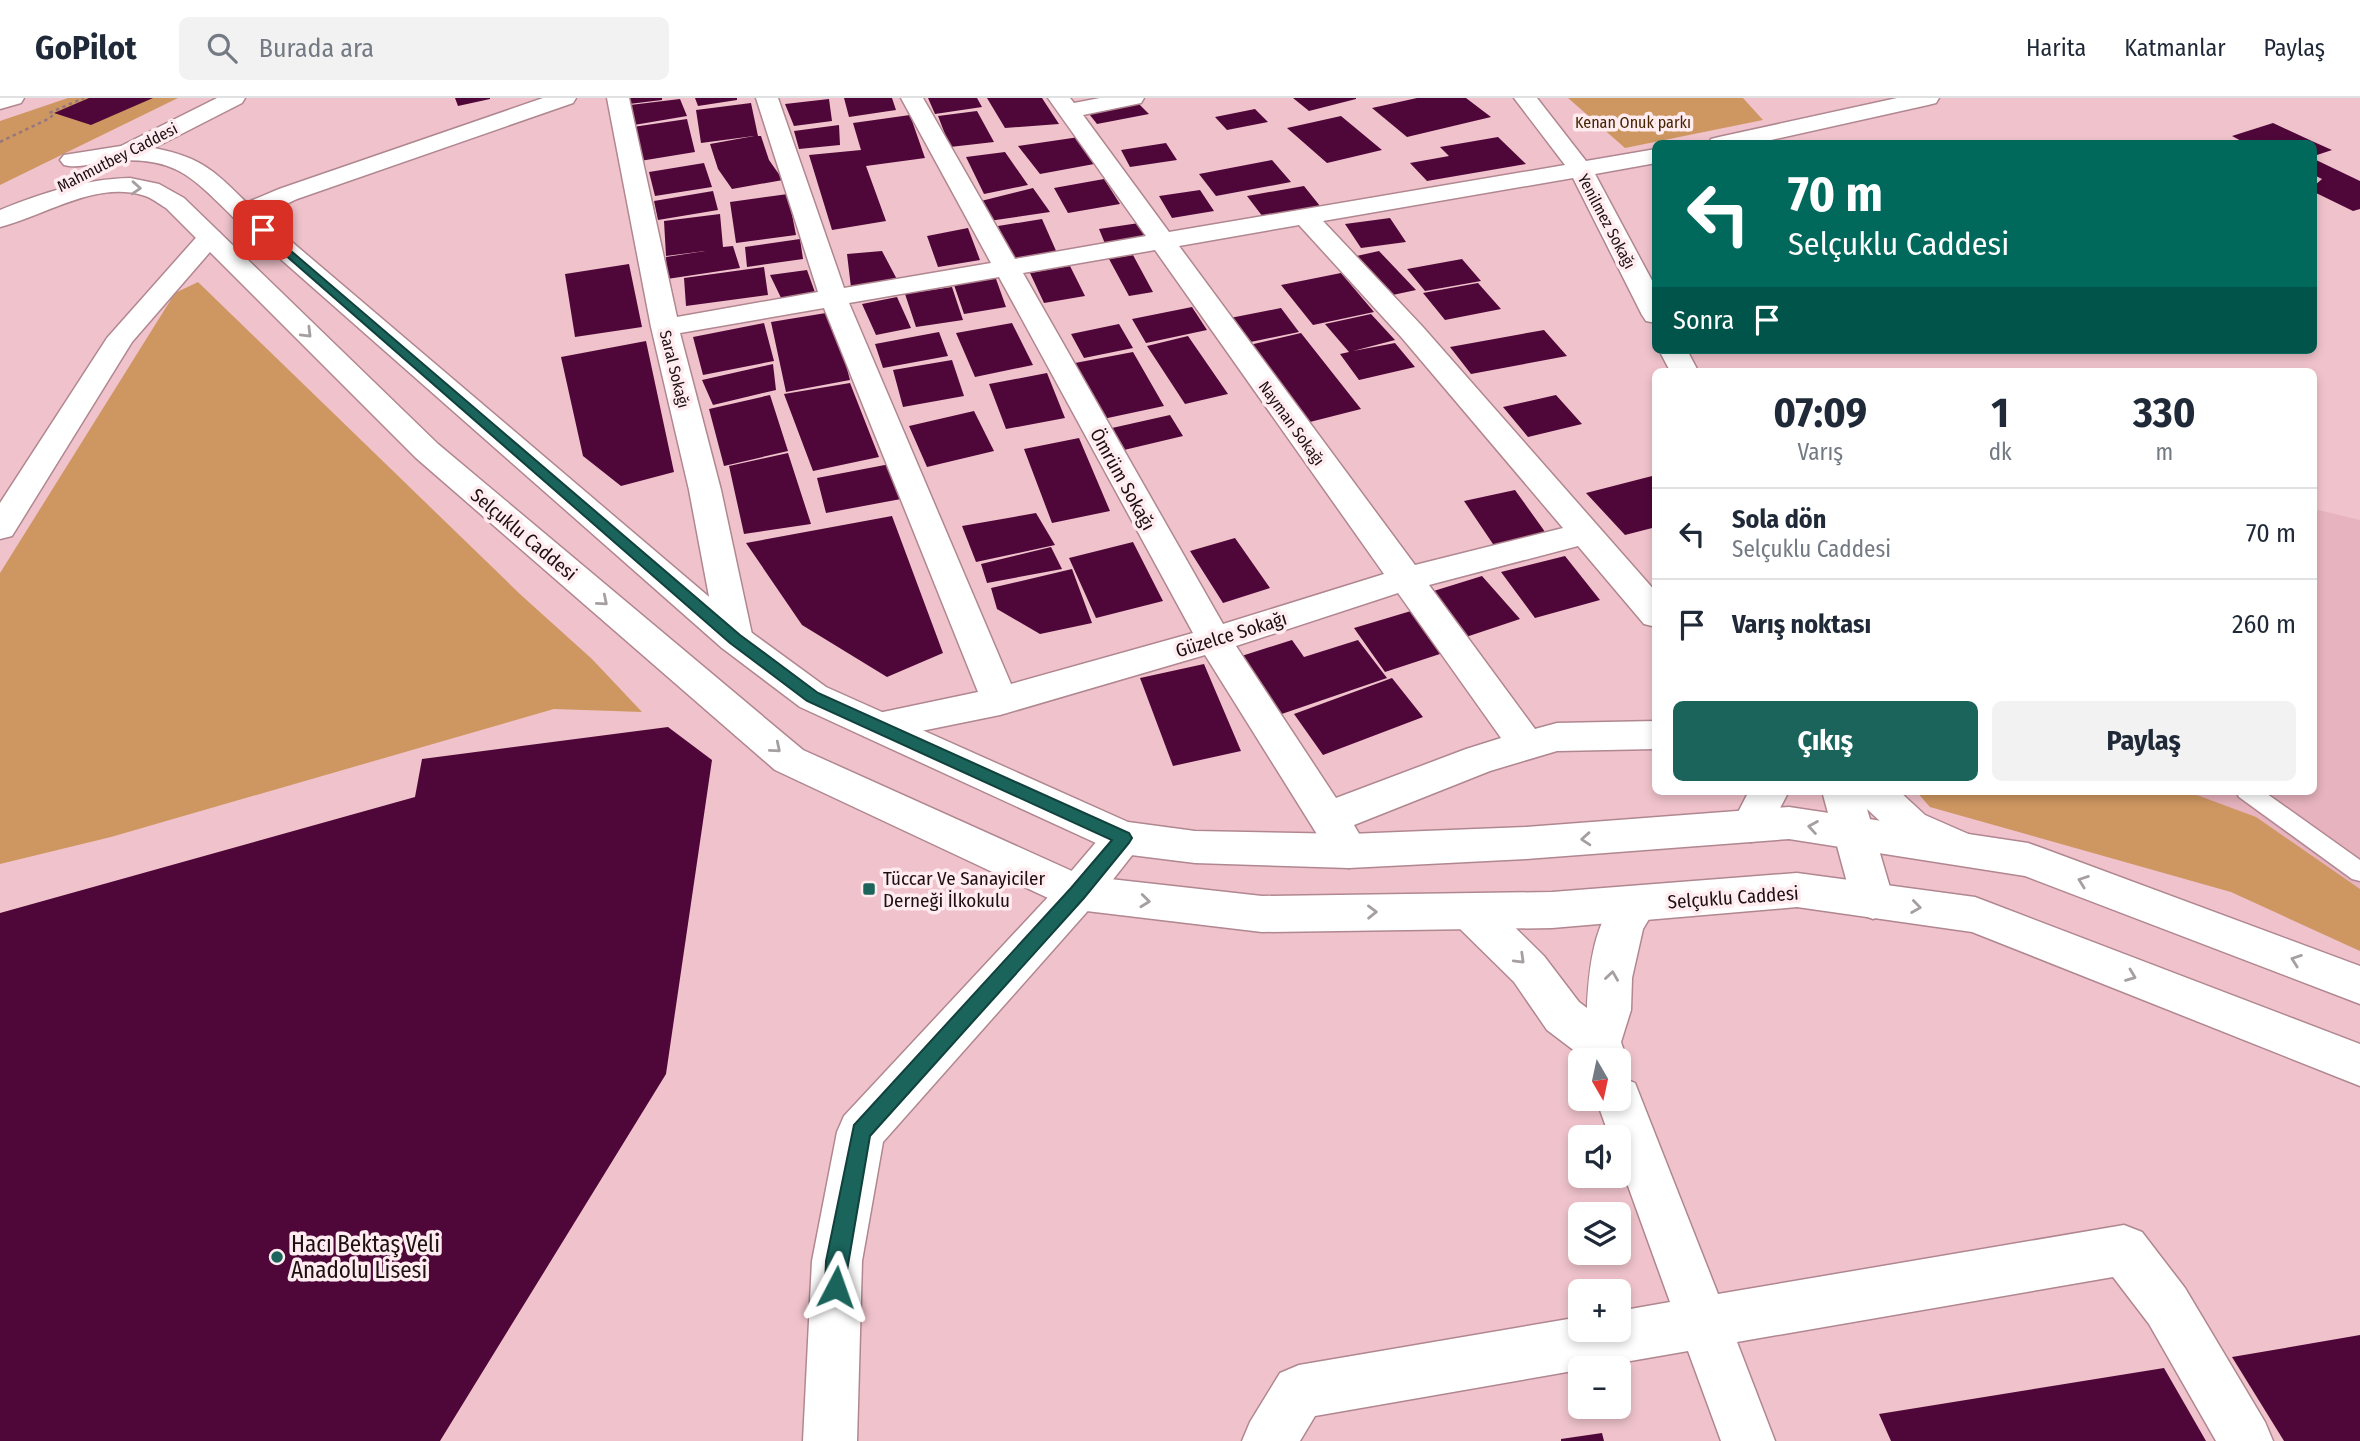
<!DOCTYPE html>
<html lang="tr">
<head>
<meta charset="utf-8">
<style>
	body { margin:0; font-family:"Fira Sans Condensed",sans-serif; background:#f2f2f3; color:#1f2937; height:100vh; display:flex; flex-direction:column; font-size:26px; white-space:nowrap }
	* { box-sizing:border-box; margin:0 }
	p { font-size:23px; color:#747a83 }
	.icon { flex:none; width:38px; height:38px; fill:none; stroke:currentColor; stroke-width:2; stroke-linecap:round; stroke-linejoin:round }
	.map { position:relative; flex:1; overflow:hidden }
	.panel { position:absolute; left:1652px; top:270px; width:665px; height:427px; display:flex; flex-direction:column; background:#fff; border-radius:10px; box-shadow:0 4px 10px #0003 }
	.panel>* { flex:none }
	.hud { position:absolute; left:1652px; top:42px; width:665px; height:214px; border-radius:10px; box-shadow:0 4px 10px #0003; background:#00695c; color:#fff; overflow:hidden }
	.needle { width:46px; rotate:171deg }
	.buttons { position:absolute; left:1568px; top:950px; display:grid; gap:14px }
	.buttons a { display:grid; place-items:center; width:63px; height:63px; border-radius:10px; background:#fff; box-shadow:0 4px 10px #0003; font-size:35px }
	.pin { position:absolute; display:grid; place-items:center; width:60px; height:60px; color:#fff; margin:-30px; border-radius:14px; box-shadow:0 4px 10px #0006 }
	.me { position:absolute; width:77px; margin:-38px; rotate:4deg; stroke-linejoin:round; filter:drop-shadow(0 0 5px #0008) }
	.turn { display:flex; align-items:center; gap:24px; height:147px; padding:0 21px; font-size:32px }
	.turn .icon { width:91px; height:91px; stroke-width:2.5 }
	.turn b { display:block; font-size:49px; line-height:60px }
	.then { display:flex; align-items:center; height:66px; padding:0 21px; background:#0003; gap:14px; font-size:26px }
	.eta { display:flex; justify-content:space-evenly; align-items:center; height:119px; text-align:center }
	.eta b { font-size:42px; font-weight:700; line-height:49px }
	.button { display:flex; gap:14px; margin-top:auto; padding:14px 21px }
	.button a { flex:1; height:80px; border-radius:10px; background:#1a645c; color:#fff; font-size:28px; font-weight:700; line-height:80px; text-align:center }
	.button a+a { background:#f2f2f3; color:#1f2937 }
	ul { padding:0; list-style:none }
	li { display:flex; align-items:center; gap:21px; height:91px; padding:0 21px; border-top:2px solid #e0e1e3 }
	li div { flex:1 }
	li b { display:block; font-size:26px }
	li em { font-style:normal }
	header { display:flex; align-items:center; gap:42px; box-sizing:border-box; height:98px; padding:0 35px; background:#fff; border-bottom:2px solid #e0e1e3 }
	header strong { font-size:33px }
	nav { display:flex; gap:38px; margin-inline-start:auto; font-size:24px }
	.search { width:490px; height:63px; background:#f2f2f3; display:flex; align-items:center; gap:18px; box-sizing:border-box; padding:0 24px; border-radius:10px; color:#747a83; font-size:26px }
	.map>svg:first-child { display:block }
</style>
</head>
<body>
<header>
<strong>GoPilot</strong>
<div class="search"><svg class="icon" aria-label="search" viewBox="0 0 24 24"><circle cx="10" cy="10" r="6"/><path d="M15 15l6 6"/></svg>Burada ara</div>
<nav><a>Harita</a><a>Katmanlar</a><a>Paylaş</a></nav>
</header>
<div class="map">
<svg width="2360" height="1343" viewBox="0 0 2360 1343">
	<rect width="100%" height="100%" fill="#f0c3cc"/>
	<!-- built -->
	<path fill="#e6b3be" d="M 2314,411 L 2360,422 L 2360,853 L 2231,794 L 1930,709 L 1916,693 L 2314,693 Z"/>
	<!-- green -->
	<path fill="#ce9761" d="M 68,0 L 178,0 L 0,87 L 0,23 Z
		M 1568,0 L 1743,0 L 1763,22 L 1625,50 Z
		M 198,184 L 521,497 L 592,561 L 642,614 L 554,611 L 111,739 L 0,766 L 0,475 L 175,195 Z
		M 1916,693 L 2186,693 L 2256,719 L 2360,791 L 2360,853 L 2231,794 L 1930,709 Z"/>
	<!-- building -->
	<path fill="#4f0739" d="M 89,0 L 153,0 L 91,27 L 54,15 Z
		M 455,0 L 490,0 L 490,1 L 458,8 Z
		M 628,0 L 662,0 L 662,2 L 629,6 Z
		M 695,0 L 737,0 L 737,2 L 698,8 Z
		M 844,0 L 892,0 L 896,12 L 849,19 Z
		M 928,0 L 977,0 L 982,9 L 935,16 Z
		M 987,0 L 1042,0 L 1059,26 L 1005,30 Z
		M 1293,0 L 1356,0 L 1356,1 L 1309,13 Z
		M 1417,0 L 1466,0 L 1491,19 L 1407,39 L 1372,10 Z
		M 680,1 L 687,18 L 634,27 L 630,7 Z
		M 829,1 L 832,23 L 794,28 L 785,6 Z
		M 1136,3 L 1149,16 L 1097,26 L 1086,12 Z
		M 751,5 L 758,38 L 761,38 L 769,62 L 783,82 L 732,91 L 718,71 L 710,46 L 754,38 L 701,45 L 696,12 Z
		M 1255,11 L 1268,24 L 1227,32 L 1215,19 Z
		M 977,13 L 994,44 L 950,49 L 938,18 Z
		M 910,17 L 925,60 L 866,68 L 886,123 L 832,132 L 809,57 L 861,52 L 853,25 Z
		M 1341,18 L 1382,52 L 1327,65 L 1287,30 Z
		M 687,21 L 695,54 L 640,63 L 633,29 Z
		M 2273,25 L 2314,44 L 2332,52 L 2314,58 L 2314,46 L 2247,46 L 2232,38 Z
		M 839,27 L 840,47 L 799,51 L 794,33 Z
		M 1086,38 L 1105,64 L 1040,76 L 1018,48 Z
		M 1498,39 L 1526,66 L 1427,83 L 1410,65 L 1449,58 L 1440,49 Z
		M 1166,45 L 1177,62 L 1130,69 L 1121,52 Z
		M 1005,54 L 1028,87 L 984,96 L 966,59 Z
		M 2314,61 L 2360,83 L 2360,111 L 2353,113 L 2314,94 L 2314,88 L 2322,81 L 2314,77 Z
		M 1272,62 L 1291,84 L 1216,98 L 1199,76 Z
		M 704,65 L 712,89 L 655,98 L 649,74 Z
		M 1104,81 L 1120,106 L 1068,115 L 1054,90 Z
		M 1304,88 L 1324,113 L 1266,123 L 1247,98 Z
		M 1033,90 L 1050,114 L 989,123 L 981,103 Z
		M 1200,92 L 1214,113 L 1172,120 L 1159,98 Z
		M 713,93 L 718,112 L 658,122 L 654,103 Z
		M 788,96 L 796,137 L 736,145 L 730,104 Z
		M 720,116 L 723,149 L 733,148 L 740,170 L 667,181 L 666,159 L 705,153 L 666,158 L 664,123 Z
		M 1390,120 L 1406,144 L 1361,150 L 1345,126 Z
		M 1042,121 L 1057,155 L 1012,162 L 998,128 Z
		M 1139,125 L 1147,142 L 1106,148 L 1099,131 Z
		M 968,130 L 980,162 L 938,169 L 927,138 Z
		M 800,141 L 803,161 L 747,169 L 745,149 Z
		M 882,153 L 901,189 L 852,198 L 847,156 Z
		M 1379,153 L 1416,192 L 1388,198 L 1352,159 Z
		M 1133,157 L 1153,194 L 1129,198 L 1109,161 Z
		M 1462,161 L 1481,183 L 1425,193 L 1407,171 Z
		M 629,166 L 642,229 L 575,239 L 565,176 Z
		M 1070,168 L 1085,198 L 1044,205 L 1030,175 Z
		M 764,169 L 768,197 L 686,208 L 684,180 Z
		M 807,172 L 817,200 L 784,206 L 770,177 Z
		M 1341,175 L 1374,214 L 1313,227 L 1281,187 Z
		M 995,178 L 1006,209 L 964,216 L 953,184 Z
		M 1478,185 L 1501,211 L 1445,222 L 1423,195 Z
		M 952,189 L 963,222 L 916,229 L 905,196 Z
		M 897,199 L 911,230 L 876,237 L 862,206 Z
		M 1192,209 L 1207,232 L 1146,245 L 1132,221 Z
		M 1281,210 L 1299,234 L 1241,246 L 1225,221 Z
		M 832,214 L 850,282 L 786,294 L 771,224 Z
		M 1371,216 L 1395,242 L 1353,253 L 1395,245 L 1415,269 L 1359,282 L 1340,256 L 1349,254 L 1325,226 Z
		M 764,225 L 774,263 L 703,277 L 693,239 Z
		M 1012,225 L 1033,267 L 975,279 L 956,235 Z
		M 1119,226 L 1133,250 L 1084,260 L 1071,236 Z
		M 1544,232 L 1567,258 L 1471,276 L 1450,249 Z
		M 939,234 L 948,258 L 883,270 L 875,246 Z
		M 1301,235 L 1361,311 L 1302,326 L 1245,248 Z
		M 1188,238 L 1228,296 L 1185,306 L 1147,248 Z
		M 646,243 L 674,374 L 621,388 L 583,358 L 561,259 Z
		M 1133,254 L 1164,308 L 1103,321 L 1075,265 Z
		M 952,262 L 964,298 L 903,309 L 893,272 Z
		M 773,266 L 776,292 L 713,307 L 702,282 Z
		M 1047,275 L 1065,320 L 1006,331 L 989,286 Z
		M 850,285 L 879,359 L 813,373 L 784,296 Z
		M 770,297 L 788,353 L 724,368 L 709,311 Z
		M 1556,297 L 1582,326 L 1528,339 L 1503,309 Z
		M 974,313 L 994,353 L 927,369 L 909,328 Z
		M 1170,317 L 1183,338 L 1124,352 L 1112,330 Z
		M 1079,340 L 1110,413 L 1052,425 L 1024,351 Z
		M 788,355 L 811,426 L 744,436 L 729,368 Z
		M 890,366 L 901,401 L 826,415 L 817,380 Z
		M 1656,377 L 1656,429 L 1625,437 L 1586,395 Z
		M 1515,392 L 1548,438 L 1495,449 L 1464,403 Z
		M 1036,415 L 1055,447 L 976,464 L 962,428 Z
		M 892,418 L 943,555 L 887,579 L 802,527 L 746,445 Z
		M 1235,440 L 1270,490 L 1223,505 L 1190,453 Z
		M 1133,444 L 1163,503 L 1096,520 L 1069,460 Z
		M 1051,449 L 1062,471 L 987,485 L 981,466 Z
		M 1565,458 L 1600,502 L 1535,520 L 1501,474 Z
		M 1072,471 L 1092,525 L 1040,536 L 997,511 L 991,490 Z
		M 1482,478 L 1520,521 L 1460,541 L 1424,496 Z
		M 1411,513 L 1443,555 L 1385,574 L 1354,530 Z
		M 1292,542 L 1304,559 L 1358,542 L 1387,580 L 1267,621 L 1229,562 Z
		M 1204,566 L 1241,653 L 1173,668 L 1140,580 Z
		M 1392,580 L 1423,619 L 1323,657 L 1294,616 Z
		M 668,629 L 712,662 L 666,976 L 440,1343 L 0,1343 L 0,815 L 415,699 L 422,661 Z
		M 2360,1237 L 2360,1343 L 2284,1343 L 2232,1259 Z
		M 2164,1270 L 2206,1343 L 1891,1343 L 1879,1316 Z
		M 1602,1335 L 1604,1343 L 1561,1343 L 1561,1341 Z"/>
	<g fill="none" stroke-linecap="round" stroke-linejoin="round">
		<defs>
			<path id="service" d="M 2236,693 L 2263,693 L 2360,762 L 2360,783 L 2352,781 L 2239,699 Z"/>
			<path id="minor" d="M 543,0 L 576,0 L 573,5 L 297,101 C 278,109 254,125 234,120 L 230,115 L 234,110 L 279,91 Z
				M 607,0 L 629,0 L 677,219 L 818,194 L 756,0 L 778,0 L 844,190 L 991,165 L 901,0 L 923,0 L 1015,161 L 1146,138 L 1048,0 L 1070,0 L 1074,5 L 1100,0 L 1144,0 L 1141,5 L 1083,17 L 1169,134 L 1565,67 L 1514,0 L 1537,0 L 1586,63 L 1656,51 L 1656,65 L 1595,76 L 1656,190 L 1656,225 L 1646,223 L 1642,217 L 1573,80 L 1323,123 L 1422,228 L 1656,494 L 1656,529 L 1644,526 L 1578,448 L 1429,487 L 1535,631 L 1557,625 L 1656,623 L 1656,651 L 1557,653 L 1490,673 L 1354,727 L 1369,753 L 1363,765 L 1349,770 L 1335,765 L 1205,557 L 1000,617 L 877,642 L 864,638 L 858,628 L 864,618 L 978,594 L 824,210 L 680,235 L 721,392 L 753,541 L 748,550 L 735,554 L 722,550 L 717,541 L 689,392 L 651,229 ZM 1299,127 L 1402,240 L 1563,430 L 1415,467 L 1179,148 ZM 1155,152 L 1384,476 L 1223,526 L 1023,175 ZM 999,179 L 1193,535 L 1011,586 L 849,205 ZM 1398,495 L 1501,640 L 1466,651 L 1336,700 L 1236,548 Z
				M 1897,0 L 1939,0 L 1936,5 L 1928,7 L 1753,46 L 1708,46 L 1711,41 L 1719,39 Z
				M 210,131 L 219,134 L 223,139 L 132,244 L 12,438 L 0,441 L 0,405 L 107,240 L 201,134 Z
				M 1659,252 L 1687,252 L 1698,273 L 1670,273 Z
				M 1749,693 L 1789,693 L 1765,739 L 1751,744 L 1737,739 L 1731,728 Z
				M 1822,693 L 1899,693 L 1925,717 L 1973,738 L 1979,750 L 1973,762 L 1959,766 L 1897,739 L 1867,711 L 1894,803 L 1888,815 L 1873,821 L 1858,815 L 1852,803 Z
				M 1637,788 L 1652,794 L 1658,806 L 1643,831 L 1632,880 L 1631,912 L 1621,944 L 1627,962 L 1619,977 L 1619,962 L 1581,962 L 1580,957 L 1547,932 L 1514,884 L 1456,827 L 1450,814 L 1456,801 L 1471,796 L 1486,801 L 1544,858 L 1579,904 L 1587,910 C 1589,870 1594,804 1637,788 Z
				M 1619,978 L 1635,985 L 1718,1196 L 2124,1127 L 2142,1134 L 2185,1190 L 2265,1324 L 2273,1343 L 2216,1343 L 2149,1226 L 2113,1179 L 1737,1244 L 1775,1343 L 1721,1343 L 1688,1253 L 1315,1318 L 1300,1343 L 1242,1343 L 1250,1324 L 1280,1275 L 1299,1267 L 1580,1219 L 1580,1232 L 1619,1232 L 1619,1213 L 1670,1204 L 1619,1063 L 1619,1040 L 1610,1040 L 1596,1001 L 1619,1001 Z"/>
			<path id="tertiary" d="M 1123,724 L 1137,729 L 1143,740 L 1137,751 L 1093,807 L 883,1044 L 862,1163 L 857,1343 L 803,1343 L 812,1163 L 837,1034 L 844,1018 L 1063,783 L 1109,729 Z"/>
			<path id="secondary" d="M 0,0 L 24,0 L 21,5 L 0,11 Z"/>
			<path id="primary" d="M 217,0 L 245,0 L 242,5 L 154,50 C 205,60 216,75 252,110 L 748,532 L 826,589 L 1128,724 L 1195,733 L 1349,736 L 1526,729 L 1789,709 L 2028,745 L 2042,750 L 2360,868 L 2360,906 L 2025,778 L 1789,741 L 1526,761 L 1349,770 L 1195,765 L 1123,756 L 1109,751 L 800,609 L 722,550 L 234,120 C 192,79 176,58 112,63 C 96,64 79,71 64,67 L 60,62 L 64,57 L 121,48 Z
				M 130,80 L 159,86 L 184,100 L 438,346 L 803,652 L 1083,778 L 1262,798 L 1552,794 L 1797,775 L 1975,799 L 2360,946 L 2360,988 L 1972,834 L 1797,809 L 1552,830 L 1262,834 L 1078,812 L 1063,807 L 775,672 L 416,360 L 166,110 C 159,106 151,99 142,97 C 95,83 44,118 0,129 L 0,112 C 42,95 85,81 130,80 Z"/>
		</defs>
		<!-- service casing -->
		<use href="#service" stroke="#b08790" stroke-width="3"/>
		<!-- minor casing -->
		<use href="#minor" stroke="#b08790" stroke-width="3"/>
		<!-- tertiary casing -->
		<use href="#tertiary" stroke="#b08790" stroke-width="3"/>
		<!-- secondary casing -->
		<use href="#secondary" stroke="#b08790" stroke-width="3"/>
		<!-- primary casing -->
		<use href="#primary" stroke="#b08790" stroke-width="3"/>
		<!-- path -->
		<path stroke="#97777e" stroke-width="2.5" stroke-dasharray="3.5 3.5" stroke-linecap="butt" d="M 0,44 L 46,22 L 52,18 L 49,15 L 84,0"/>
		<!-- service -->
		<use href="#service" fill="#fff" fill-rule="evenodd"/>
		<!-- minor -->
		<use href="#minor" fill="#fff" fill-rule="evenodd"/>
		<!-- tertiary -->
		<use href="#tertiary" fill="#fff" fill-rule="evenodd"/>
		<!-- secondary -->
		<use href="#secondary" fill="#fff" fill-rule="evenodd"/>
		<!-- primary -->
		<use href="#primary" fill="#fff" fill-rule="evenodd"/>
	</g>
	<!-- one-way arrows -->
	<defs><path id="oneway-chevron" d="M-2-3.5L2.5 0L-2 3.5" fill="none" stroke-width="1.6" stroke-linecap="round" stroke-linejoin="round" transform="scale(1.75)"/></defs>
	<g stroke="#a59fa0">
		<use href="#oneway-chevron" transform="translate(136 90) rotate(4)"/>
		<use href="#oneway-chevron" transform="translate(307 235) rotate(45)"/>
		<use href="#oneway-chevron" transform="translate(603 503) rotate(40)"/>
		<use href="#oneway-chevron" transform="translate(776 650) rotate(40)"/>
		<use href="#oneway-chevron" transform="translate(1813 729) rotate(-171)"/>
		<use href="#oneway-chevron" transform="translate(1586 741) rotate(176)"/>
		<use href="#oneway-chevron" transform="translate(2083 783) rotate(-160)"/>
		<use href="#oneway-chevron" transform="translate(1145 803) rotate(6)"/>
		<use href="#oneway-chevron" transform="translate(1916 809) rotate(8)"/>
		<use href="#oneway-chevron" transform="translate(1372 814) rotate(-1)"/>
		<use href="#oneway-chevron" transform="translate(1520 861) rotate(44)"/>
		<use href="#oneway-chevron" transform="translate(2296 862) rotate(-160)"/>
		<use href="#oneway-chevron" transform="translate(1612 878) rotate(-82)"/>
		<use href="#oneway-chevron" transform="translate(2131 878) rotate(21)"/>
	</g>
	<!-- route -->
	<path fill="#1a645c" stroke="#11413c" stroke-width="2" d="M 263,129 L 740,537 L 818,595 L 1129,735 L 1132,740 L 1129,745 L 1084,800 L 870,1038 L 843,1196 L 836,1199 L 828,1196 L 825,1189 L 826,1163 L 854,1027 L 1071,790 L 1112,742 L 807,603 L 730,545 L 260,135 L 260,130 Z"/>
	<!-- markers -->
	<g fill="#1a645c" stroke="#ffecf0" stroke-width="2.5">
		<rect x="862" y="784" width="14" height="14" rx="3.5"/>
		<circle cx="277" cy="1159" r="7"/>
	</g>
	<g text-anchor="middle" stroke-width="7" stroke-linejoin="round" paint-order="stroke">
		<!-- far-park labels -->
		<g font-size="16" fill="#452400" stroke="#ffecf0">
			<text x="1633" y="30">Kenan Onuk parkı</text>
		</g>
		<!-- far-street labels -->
		<g font-size="16" fill="#1d0f12" stroke="#ffecf0">
			<text transform="translate(117 59) rotate(-27)" y="6">Mahmutbey Caddesi</text>
			<text transform="translate(1607 123) rotate(62)" y="6">Yenilmez Sokağı</text>
			<text transform="translate(675 271) rotate(76)" y="6">Saral Sokağı</text>
			<text transform="translate(1292 325) rotate(54)" y="6">Nayman Sokağı</text>
		</g>
		<!-- street labels -->
		<g font-size="19" fill="#1d0f12" stroke="#ffecf0">
			<text transform="translate(1123 381) rotate(61)" y="7">Ömrüm Sokağı</text>
			<text transform="translate(524 436) rotate(40)" y="7">Selçuklu Caddesi</text>
			<text transform="translate(1231 536) rotate(-17)" y="7">Güzelce Sokağı</text>
			<text transform="translate(1733 799) rotate(-4)" y="7">Selçuklu Caddesi</text>
		</g>
		<!-- poi labels -->
		<g font-size="19" fill="#1d0f12" stroke="#ffecf0" text-anchor="start">
			<text x="883" y="787">Tüccar Ve Sanayiciler<tspan x="883" dy="22">Derneği İlkokulu</tspan></text>
		</g>
		<!-- near-poi labels -->
		<g font-size="23" fill="#1d0f12" stroke="#ffecf0" text-anchor="start">
			<text x="291" y="1154">Hacı Bektaş Veli<tspan x="291" dy="26">Anadolu Lisesi</tspan></text>
		</g>
	</g>
</svg>
<div class="buttons">
<a><svg class="needle" viewBox="-14 -14 28 28"><path d="M0-13l5 13h-10z" fill="#e53935"/><path d="M0 13l5-13h-10z" fill="#747a83"/></svg></a>
<a><svg class="icon" aria-label="sound" viewBox="0 0 24 24"><path d="M4 9h4l5-4v14l-5-4H4zM17 9q2 3 0 6"/></svg></a>
<a><svg class="icon" aria-label="layers" viewBox="0 0 24 24"><path d="M12 4l9 5-9 5-9-5zM3 14l9 5 9-5"/></svg></a>
<a>+</a>
<a>−</a>
</div>
<div class="pin" style="left:263px;top:132px;background:#d93025"><svg class="icon" aria-label="arrive" viewBox="0 0 24 24"><path d="M6 21V4h12l-3 4 3 4H6"/></svg></div>
<svg class="me" style="left:836px;top:1189px" viewBox="-20 -20 40 40"><path d="M0-17L14 15 0 8-14 15z" fill="#1a645c" stroke="#fff" stroke-width="4"/></svg>
<div class="hud">
<div class="turn"><svg class="icon" aria-label="left" viewBox="0 0 24 24"><path d="M17 20v-9H6M10 6l-5 5 5 5"/></svg><div><b>70 m</b>Selçuklu Caddesi</div></div>
<div class="then">Sonra<svg class="icon" aria-label="arrive" viewBox="0 0 24 24"><path d="M6 21V4h12l-3 4 3 4H6"/></svg></div>
</div>
<section class="panel">
<div class="eta">
<div><b>07:09</b><p>Varış</p></div>
<div><b>1</b><p>dk</p></div>
<div><b>330</b><p>m</p></div>
</div>
<ul>
<li><svg class="icon" aria-label="left" viewBox="0 0 24 24"><path d="M17 20v-9H6M10 6l-5 5 5 5"/></svg><div><b>Sola dön</b><p>Selçuklu Caddesi</p></div><em>70 m</em></li>
<li><svg class="icon" aria-label="arrive" viewBox="0 0 24 24"><path d="M6 21V4h12l-3 4 3 4H6"/></svg><div><b>Varış noktası</b></div><em>260 m</em></li>
</ul>
<div class="button"><a>Çıkış</a><a>Paylaş</a></div>
</section>
</div>
</body>
</html>
